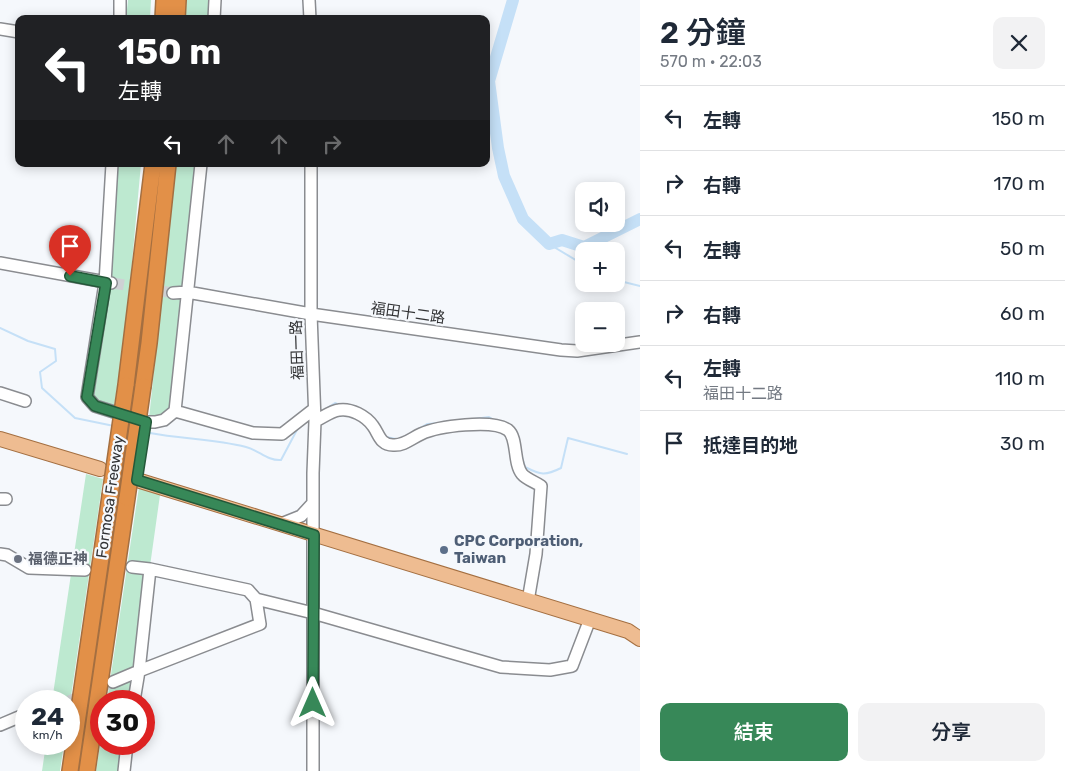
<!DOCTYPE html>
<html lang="zh-TW">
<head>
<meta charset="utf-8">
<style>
	body { margin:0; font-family:Rubik,"Noto Sans TC",sans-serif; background:#f2f2f3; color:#1f2937; height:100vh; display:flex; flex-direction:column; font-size:19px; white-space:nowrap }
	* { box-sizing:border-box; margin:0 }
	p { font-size:16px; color:#747a83 }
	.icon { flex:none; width:28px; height:28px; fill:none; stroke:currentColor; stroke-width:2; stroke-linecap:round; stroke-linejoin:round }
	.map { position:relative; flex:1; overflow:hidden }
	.sheet { display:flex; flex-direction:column; background:#fff; width:425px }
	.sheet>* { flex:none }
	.hud { position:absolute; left:15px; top:15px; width:475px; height:152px; border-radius:10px; box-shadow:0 2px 12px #0003; background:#202124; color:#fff; overflow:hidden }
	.buttons { position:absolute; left:575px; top:182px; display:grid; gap:10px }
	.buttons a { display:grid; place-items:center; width:50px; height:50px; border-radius:10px; background:#fff; box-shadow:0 2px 12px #0003; font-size:25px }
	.speed { position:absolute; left:15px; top:690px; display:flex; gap:10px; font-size:25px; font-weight:700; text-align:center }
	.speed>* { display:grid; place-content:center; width:65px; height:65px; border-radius:50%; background:#fff; box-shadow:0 2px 12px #0003; line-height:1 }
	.speed small { font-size:12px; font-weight:400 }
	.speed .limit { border:8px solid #d22; background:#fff; color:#111 }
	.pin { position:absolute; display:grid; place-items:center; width:42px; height:42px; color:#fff; margin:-51px -21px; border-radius:50% 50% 50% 0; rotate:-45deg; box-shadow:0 0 5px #0007 }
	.pin .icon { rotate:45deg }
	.me { position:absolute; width:55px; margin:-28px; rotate:0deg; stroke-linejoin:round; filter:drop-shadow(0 0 4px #0008) }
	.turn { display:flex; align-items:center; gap:18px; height:105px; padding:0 20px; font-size:22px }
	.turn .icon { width:65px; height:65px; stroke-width:2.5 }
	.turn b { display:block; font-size:35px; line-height:42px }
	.lanes { display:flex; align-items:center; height:48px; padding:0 20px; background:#0003; justify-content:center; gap:25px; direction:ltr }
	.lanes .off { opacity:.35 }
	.round { display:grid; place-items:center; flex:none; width:52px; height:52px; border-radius:10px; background:#f2f2f3 }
	.overview { display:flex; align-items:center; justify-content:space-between; height:85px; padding:0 20px }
	h1 { font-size:30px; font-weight:600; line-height:38px }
	.button { display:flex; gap:10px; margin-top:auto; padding:10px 20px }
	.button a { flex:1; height:58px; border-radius:10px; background:#378858; color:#fff; font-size:20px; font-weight:600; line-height:58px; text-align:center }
	.button a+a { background:#f2f2f3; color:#1f2937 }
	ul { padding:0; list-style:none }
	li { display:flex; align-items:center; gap:15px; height:65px; padding:0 20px; border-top:1px solid #e0e1e3 }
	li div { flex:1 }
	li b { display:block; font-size:19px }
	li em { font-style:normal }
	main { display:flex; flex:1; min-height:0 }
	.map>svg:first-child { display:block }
</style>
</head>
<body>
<main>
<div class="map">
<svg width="640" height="771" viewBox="0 0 640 771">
	<rect width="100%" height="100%" fill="#f5f8fc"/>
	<!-- green -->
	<path fill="#bde9d0" d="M 128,0 L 151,0 L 150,19 L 126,19 Z
		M 184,0 L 212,0 L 211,19 L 183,19 Z
		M 114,164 L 141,164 L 126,328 L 114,407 L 98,402 L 92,397 Z
		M 175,164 L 199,164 L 170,413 L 149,419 Z
		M 86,474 L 103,479 L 69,710 L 69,701 L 52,701 Z
		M 139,487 L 160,495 L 131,701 L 107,701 Z
		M 101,739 L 101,744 L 125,744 L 121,771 L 96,771 Z
		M 46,744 L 64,744 L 60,771 L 42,771 Z"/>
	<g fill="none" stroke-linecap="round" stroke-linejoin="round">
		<!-- stream -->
		<path stroke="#c5e0f7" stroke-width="2" d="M 549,244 L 584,265
			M 616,280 L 640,286
			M 0,328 L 28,341 L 55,349 L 56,361 L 40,372 L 42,388 L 75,418 L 114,426
			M 324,410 L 335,403 L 340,405
			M 474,419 L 489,417 L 494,420
			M 150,433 C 181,439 214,439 246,447 C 259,450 267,461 281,460 L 298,428
			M 386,437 L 396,439
			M 401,439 L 427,424 L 440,423
			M 522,457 L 525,467 C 541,475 545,476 561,468 L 568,438 L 627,454"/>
		<!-- river -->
		<path stroke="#c5e0f7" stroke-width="12" d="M 513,0 L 489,81 L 498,148 L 504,176 L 523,219 L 549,244 L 562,240 L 584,247 L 640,219"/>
		<!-- minor-tunnel -->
		<path stroke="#ced1d4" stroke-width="11" stroke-dasharray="11 5.5" stroke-linecap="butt" d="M 113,283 L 173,293
			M 69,701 L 113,682"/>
		<defs>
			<path id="minor" d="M 309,0 L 310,19
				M 120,19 L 120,0
				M 214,19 L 215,0
				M 0,29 L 19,32
				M 112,164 L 105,283 L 87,397 L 95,406 L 146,422 L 155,422 L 164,420 L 175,411
				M 201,164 L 175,411 L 253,433 L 282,434 L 314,409
				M 311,164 L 311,314 L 315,421 L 313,473 L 313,771
				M 0,263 L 111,283
				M 173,293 L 187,292 L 311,314 L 561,350 L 577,351 L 640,342
				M 0,393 L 25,401
				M 315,421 C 322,418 331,411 339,410 C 351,408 366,416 373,426 C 379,434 380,445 393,445 C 404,446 412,438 421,434 C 438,426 493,419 508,430 C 518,438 513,463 522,474 C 526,479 535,482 541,486 L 536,554 L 528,601
				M 0,499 L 6,499
				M 281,524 L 301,516 L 313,503
				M 0,554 L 7,555 L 29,568 L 85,570
				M 132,567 L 150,569 L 248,590 L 256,599 L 313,613 L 501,667 L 550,670 L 572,666 L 590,619
				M 113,682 L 139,671 L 260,624 L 256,599
				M 134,701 L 139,671 L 150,569
				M 0,725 L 26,714
				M 124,771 L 127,744"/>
			<path id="major" d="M 0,439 L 100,469
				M 137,480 L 628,631 L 640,639"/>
			<path id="highway" d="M 163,19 L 164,0
				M 177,19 L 178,0
				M 126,385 L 153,164
				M 143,386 L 149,343 L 168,164
				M 70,771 L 110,496
				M 87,771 L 127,498"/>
		</defs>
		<!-- minor casing -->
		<use href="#minor" stroke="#8a8c90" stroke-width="14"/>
		<!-- major casing -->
		<use href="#major" stroke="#a46f41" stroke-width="16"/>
		<!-- highway casing -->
		<use href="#highway" stroke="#a46f41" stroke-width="18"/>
		<!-- minor -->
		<use href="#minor" stroke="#fff" stroke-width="11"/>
		<!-- major -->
		<use href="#major" stroke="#eebc91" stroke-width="14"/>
		<!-- highway -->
		<use href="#highway" stroke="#e29048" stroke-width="15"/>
		<defs>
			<path id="highway-bridge" d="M 110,496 L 126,385
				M 127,498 L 143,386"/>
		</defs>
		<!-- highway-bridge casing -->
		<use href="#highway-bridge" stroke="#a46f41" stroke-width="18" stroke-linecap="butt"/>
		<!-- highway-bridge -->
		<use href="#highway-bridge" stroke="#e29048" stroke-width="15"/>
	</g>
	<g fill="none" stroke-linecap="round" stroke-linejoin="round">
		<defs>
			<path id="route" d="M 70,276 L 106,283 L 87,397 L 95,406 L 146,422 L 137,480 L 314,535 L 313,703"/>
		</defs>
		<!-- route casing -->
		<use href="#route" stroke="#245839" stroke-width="12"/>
		<!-- route -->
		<use href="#route" stroke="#378858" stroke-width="9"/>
	</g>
	<!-- markers -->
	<circle fill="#5c6f8a" stroke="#f5f8fc" stroke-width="2" cx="444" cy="550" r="5"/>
	<circle fill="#6b7280" stroke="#f5f8fc" stroke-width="2" cx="18" cy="559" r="5"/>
	<g text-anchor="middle" stroke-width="4.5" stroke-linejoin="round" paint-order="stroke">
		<!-- street labels -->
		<g font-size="15" fill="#323335" stroke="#f5f8fc">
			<text transform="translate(408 313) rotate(8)" y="5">福田十二路</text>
			<text transform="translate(297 350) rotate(-92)" y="5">福田一路</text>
			<text transform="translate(110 497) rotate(-82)" y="5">Formosa Freeway</text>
		</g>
		<!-- service labels -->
		<g font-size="15" font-weight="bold" fill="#4e5e75" stroke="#f5f8fc" text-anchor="start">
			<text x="454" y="546">CPC Corporation,<tspan x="454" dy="17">Taiwan</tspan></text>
		</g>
		<!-- worship labels -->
		<g font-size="15" font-weight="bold" fill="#5b616d" stroke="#f5f8fc" text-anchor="start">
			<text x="28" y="564">福德正神</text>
		</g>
	</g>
</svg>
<div class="buttons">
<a><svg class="icon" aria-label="sound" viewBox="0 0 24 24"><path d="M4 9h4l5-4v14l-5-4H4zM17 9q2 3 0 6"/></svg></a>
<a>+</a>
<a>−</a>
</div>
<div class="speed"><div>24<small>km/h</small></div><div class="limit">30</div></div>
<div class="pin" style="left:70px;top:276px;background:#d93025"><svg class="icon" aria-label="arrive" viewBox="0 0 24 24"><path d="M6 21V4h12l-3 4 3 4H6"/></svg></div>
<svg class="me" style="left:313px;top:703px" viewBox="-20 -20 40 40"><path d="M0-17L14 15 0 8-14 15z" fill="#378858" stroke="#fff" stroke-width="4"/></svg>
<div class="hud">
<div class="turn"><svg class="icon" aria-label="left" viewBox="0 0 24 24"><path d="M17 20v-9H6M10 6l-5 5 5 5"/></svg><div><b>150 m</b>左轉</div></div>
<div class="lanes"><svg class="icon" aria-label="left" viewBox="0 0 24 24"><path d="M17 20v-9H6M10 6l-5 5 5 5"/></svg><svg class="icon off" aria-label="ahead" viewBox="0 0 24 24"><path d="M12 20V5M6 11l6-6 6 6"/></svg><svg class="icon off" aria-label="ahead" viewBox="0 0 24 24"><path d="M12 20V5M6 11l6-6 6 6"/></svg><svg class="icon off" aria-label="right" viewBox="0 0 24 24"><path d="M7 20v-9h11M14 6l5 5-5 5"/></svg></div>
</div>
</div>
<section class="sheet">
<div class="overview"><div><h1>2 分鐘</h1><p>570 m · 22:03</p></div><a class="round"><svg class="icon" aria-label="close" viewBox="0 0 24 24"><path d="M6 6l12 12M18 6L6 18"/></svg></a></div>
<ul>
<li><svg class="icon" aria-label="left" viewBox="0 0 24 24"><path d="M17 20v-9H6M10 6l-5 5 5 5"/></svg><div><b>左轉</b></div><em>150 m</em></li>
<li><svg class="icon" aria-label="right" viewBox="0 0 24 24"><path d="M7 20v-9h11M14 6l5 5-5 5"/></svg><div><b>右轉</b></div><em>170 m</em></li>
<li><svg class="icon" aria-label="left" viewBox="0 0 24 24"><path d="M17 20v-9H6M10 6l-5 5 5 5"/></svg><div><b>左轉</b></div><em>50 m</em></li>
<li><svg class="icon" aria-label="right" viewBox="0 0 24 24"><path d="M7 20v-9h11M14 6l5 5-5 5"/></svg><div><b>右轉</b></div><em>60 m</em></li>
<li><svg class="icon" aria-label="left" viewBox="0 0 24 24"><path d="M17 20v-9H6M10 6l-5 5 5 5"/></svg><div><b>左轉</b><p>福田十二路</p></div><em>110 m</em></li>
<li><svg class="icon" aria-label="arrive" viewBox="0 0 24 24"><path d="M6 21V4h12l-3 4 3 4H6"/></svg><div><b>抵達目的地</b></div><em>30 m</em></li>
</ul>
<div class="button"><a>結束</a><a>分享</a></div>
</section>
</main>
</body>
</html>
